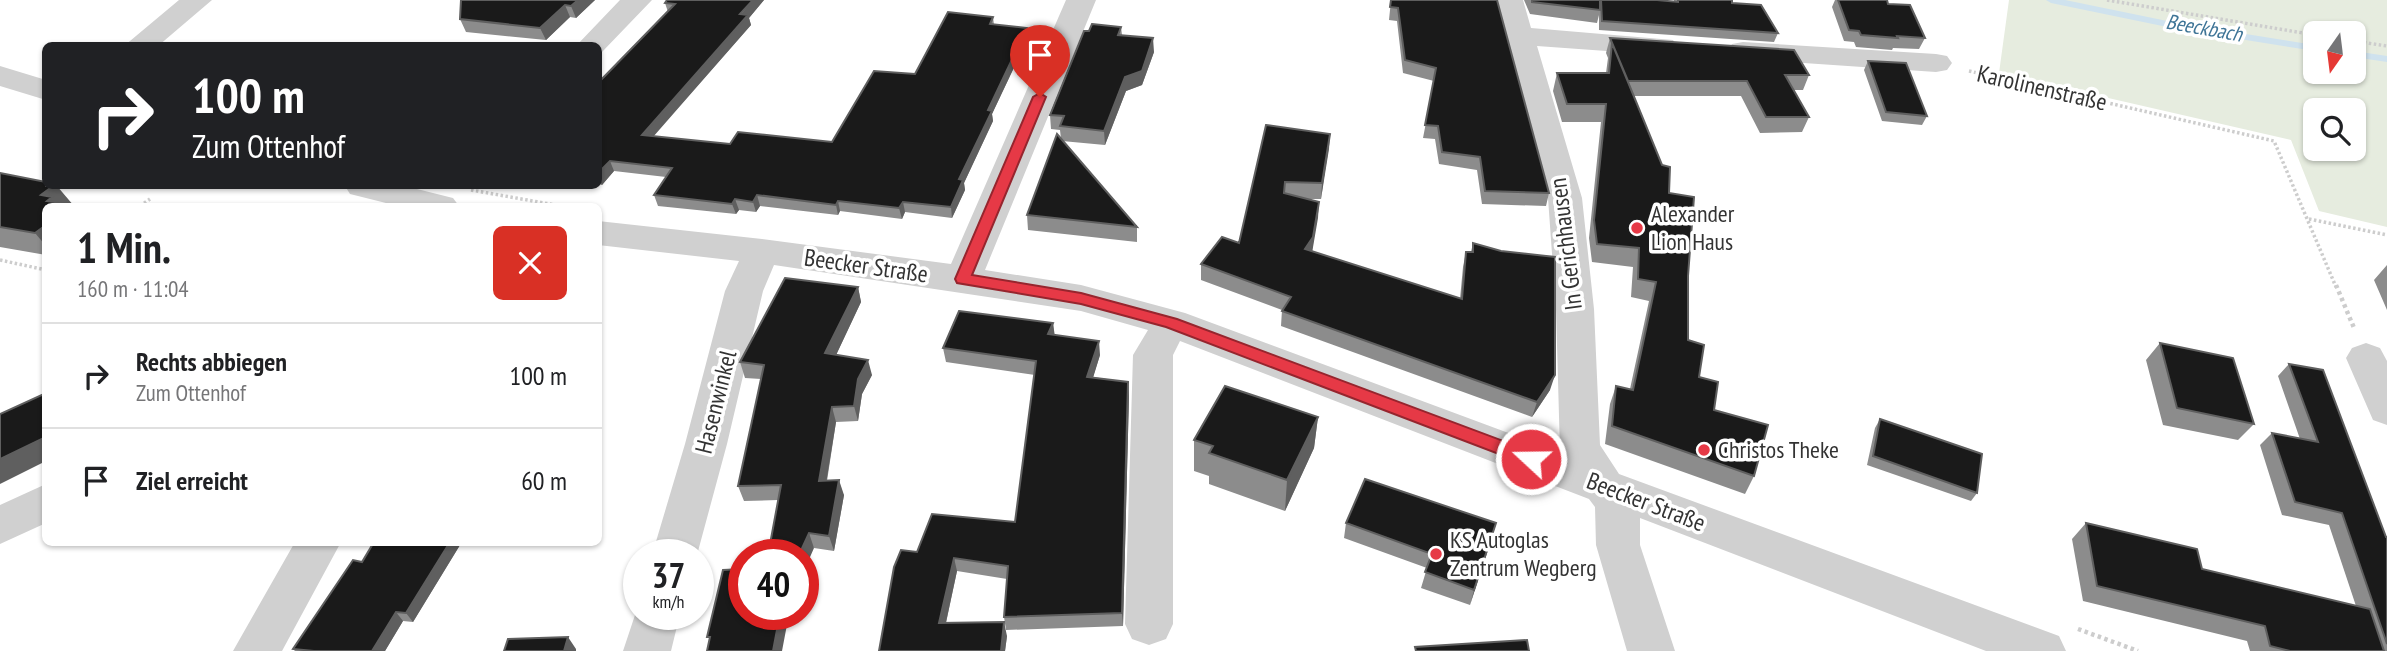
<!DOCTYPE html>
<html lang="de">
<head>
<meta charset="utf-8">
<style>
	body { margin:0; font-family:"PT Sans Narrow",sans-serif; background:#f6f6f6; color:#202124; height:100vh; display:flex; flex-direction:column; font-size:26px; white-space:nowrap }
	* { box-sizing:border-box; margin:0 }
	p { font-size:23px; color:#757577 }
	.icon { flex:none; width:38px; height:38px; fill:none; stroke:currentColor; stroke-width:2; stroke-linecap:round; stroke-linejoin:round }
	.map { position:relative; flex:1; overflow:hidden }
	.sheet { position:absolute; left:42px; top:203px; width:560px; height:343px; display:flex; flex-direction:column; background:#fff; border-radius:10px; box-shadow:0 2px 5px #0004 }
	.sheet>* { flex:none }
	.banner { position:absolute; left:42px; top:42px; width:560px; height:147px; border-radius:10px; box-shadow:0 2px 5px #0004; background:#202124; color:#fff; overflow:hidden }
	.needle { width:46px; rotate:194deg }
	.fabs { position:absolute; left:2303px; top:21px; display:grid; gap:14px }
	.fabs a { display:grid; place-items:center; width:63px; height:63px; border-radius:10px; background:#fff; box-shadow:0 2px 5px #0004; font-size:35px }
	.speed { position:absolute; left:623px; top:539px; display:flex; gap:14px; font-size:35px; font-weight:700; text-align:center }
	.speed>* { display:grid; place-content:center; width:91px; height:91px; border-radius:50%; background:#fff; box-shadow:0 2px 5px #0004; line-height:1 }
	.speed small { font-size:18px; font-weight:400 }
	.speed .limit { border:10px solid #d22; background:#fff; color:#111 }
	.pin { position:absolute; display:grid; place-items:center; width:60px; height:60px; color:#fff; margin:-72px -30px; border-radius:50% 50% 50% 0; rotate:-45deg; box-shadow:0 0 7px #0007 }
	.pin .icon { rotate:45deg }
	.me { position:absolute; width:77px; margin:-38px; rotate:291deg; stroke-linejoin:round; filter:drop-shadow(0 0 5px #0008) }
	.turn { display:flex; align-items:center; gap:24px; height:147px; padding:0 35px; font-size:32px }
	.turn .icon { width:91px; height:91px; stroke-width:2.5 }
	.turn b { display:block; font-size:49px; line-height:60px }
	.round { display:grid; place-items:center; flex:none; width:74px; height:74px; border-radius:10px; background:#f6f6f6 }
	.headline { display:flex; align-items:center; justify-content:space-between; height:119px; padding:0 35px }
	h1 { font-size:42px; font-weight:700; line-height:52px }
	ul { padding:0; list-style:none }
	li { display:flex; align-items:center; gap:21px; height:105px; padding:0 35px; border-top:2px solid #e0e0e0 }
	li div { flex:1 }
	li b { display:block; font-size:26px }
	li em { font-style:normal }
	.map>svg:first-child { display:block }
</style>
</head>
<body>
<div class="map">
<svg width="2387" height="651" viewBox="0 0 2387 651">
	<rect width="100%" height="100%" fill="#fff"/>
	<!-- green -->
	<path fill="#e6ecdf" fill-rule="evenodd" d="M 2009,0 L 2387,0 L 2387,227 L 2319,211 L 2291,140 L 1999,73 ZM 2315,33 L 2354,33 L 2354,72 L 2315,72 ZM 2315,110 L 2354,110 L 2354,149 L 2315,149 Z"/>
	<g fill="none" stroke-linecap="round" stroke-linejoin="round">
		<!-- stream -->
		<path fill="#cfe2ee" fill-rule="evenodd" d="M 2046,0 L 2065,0 L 2177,23 L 2315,45 L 2315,51 L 2177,29 L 2051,3 Z
			M 2354,51 L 2387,56 L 2387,62 L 2354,57 Z"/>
		<!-- path-far1 -->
		<path stroke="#cdcdcd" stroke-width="3.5" stroke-dasharray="2.5 2.5" stroke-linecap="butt" d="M 2107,0 L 2315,35
			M 2354,41 L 2387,46
			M 1969,71 L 2274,141 L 2336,287
			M 471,190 L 561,206
			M 140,206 L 150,199
			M 2309,219 L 2387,235
			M 0,260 L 46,270"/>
		<!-- path -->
		<path stroke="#cdcdcd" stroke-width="4.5" stroke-dasharray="3.5 3.5" stroke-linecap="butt" d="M 2336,285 L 2354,328
			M 2078,629 L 2138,651"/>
		<!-- minor -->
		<path fill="#d0d0d0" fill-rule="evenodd" d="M 179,0 L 212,0 L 158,46 L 124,46 Z
			M 620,0 L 652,0 L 602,52 L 598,53 L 598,46 L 576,46 Z
			M 1066,0 L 1096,0 L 985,270 L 1081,285 L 1185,313 L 1560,452 L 1556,309 L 1548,198 L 1493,0 L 1523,0 L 1531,28 L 1673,40 L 1677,46 L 1673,52 L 1662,55 L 1537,46 L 1582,198 L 1594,309 L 1600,445 L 1619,474 L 2059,636 L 2066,651 L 1986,651 L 1640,518 L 1640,545 L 1675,651 L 1627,651 L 1596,545 L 1595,507 L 1589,499 L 1180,341 L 1173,355 L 1173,624 L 1166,639 L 1149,645 L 1132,639 L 1125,624 L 1133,355 L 1148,330 L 1081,311 L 774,265 L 763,291 L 727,444 L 697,555 L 652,555 L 685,444 L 725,291 L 739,261 L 598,245 L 598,221 L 762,239 L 951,264 Z
			M 1743,42 L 1936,54 L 1947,56 L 1952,63 L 1947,70 L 1936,72 L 1732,58 L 1728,51 L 1732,44 Z
			M 0,66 L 46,80 L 46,100 L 0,86 Z
			M 345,186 L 405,186 L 453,198 L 459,206 L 398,206 L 350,194 Z
			M 2366,343 L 2380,348 L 2387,361 L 2387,425 L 2373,420 L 2346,358 L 2352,348 Z
			M 46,484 L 46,523 L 0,544 L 0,505 Z
			M 295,542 L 341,542 L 282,651 L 233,651 Z
			M 639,603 L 639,614 L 680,614 L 671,651 L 623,651 Z"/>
	</g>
	<!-- wall -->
	<path fill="#8c8c8c" d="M 461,0 L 595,0 L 576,18 L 570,17 L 546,40 L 466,32 L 460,19 Z
		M 667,0 L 764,0 L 749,18 L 751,25 L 653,136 L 730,144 L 832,142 L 915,74 L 993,17 L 994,25 L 1027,28 L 1028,38 L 992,114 L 993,121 L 964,183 L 965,190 L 952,218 L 905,212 L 902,219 L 840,211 L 838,215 L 760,206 L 756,212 L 739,210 L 736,214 L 658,206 L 654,195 L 666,177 L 614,171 L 602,185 L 598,184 L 598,83 L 668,12 L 665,3 Z
		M 1391,0 L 1549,193 L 1546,206 L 1482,204 L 1477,170 L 1439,164 L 1435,139 L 1423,138 L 1434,81 L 1403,73 L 1397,21 L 1389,20 Z
		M 1524,0 L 1657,0 L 1674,2 L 1674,0 L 1732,0 L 1732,3 L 1778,33 L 1774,42 L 1599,30 L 1599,15 L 1597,23 L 1530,14 Z
		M 1835,0 L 1887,0 L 1888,4 L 1925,38 L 1919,49 L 1893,48 L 1892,50 L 1856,47 L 1854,42 L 1844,41 L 1832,7 Z
		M 1121,27 L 1122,35 L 1154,52 L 1142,85 L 1126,91 L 1105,145 L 1062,141 L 1137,227 L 1137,242 L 1028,230 L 1027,215 L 1061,139 L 1060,130 L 1051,129 L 1050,115 L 1089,31 Z
		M 1610,38 L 1809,75 L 1803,90 L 1793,90 L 1809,117 L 1802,132 L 1760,133 L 1741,96 L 1634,96 L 1669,193 L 1688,276 L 1688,340 L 1699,377 L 1714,410 L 1754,476 L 1745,494 L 1605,444 L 1610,404 L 1616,386 L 1630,389 L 1649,301 L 1631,297 L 1633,267 L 1592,262 L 1589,238 L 1601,122 L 1562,122 L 1553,91 L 1557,73 L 1606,73 L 1608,58 L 1606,53 Z
		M 1868,61 L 1927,116 L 1922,125 L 1882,121 L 1864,70 Z
		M 1266,125 L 1330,134 L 1321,199 L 1306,199 L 1319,202 L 1312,251 L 1460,299 L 1463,267 L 1466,252 L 1471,252 L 1473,243 L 1550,390 L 1532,417 L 1281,326 L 1282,310 L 1201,280 L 1201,264 L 1239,243 Z
		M 0,173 L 46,206 L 46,255 L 0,247 Z
		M 2387,265 L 2387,310 L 2374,280 Z
		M 858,287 L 861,302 L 836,355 L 872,375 L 862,394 L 858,421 L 836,422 L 827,481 L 844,495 L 834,551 L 814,548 L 778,500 L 744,501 L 738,486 L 761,379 L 745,378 L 740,362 Z
		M 1053,323 L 1054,335 L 1100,355 L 1093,377 L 1128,382 L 1129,396 L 1123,626 L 1006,630 L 1004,617 L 1007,579 L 957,571 L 946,623 L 1007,636 L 1005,651 L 879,651 L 917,552 L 1015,522 L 1035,375 L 946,362 L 943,348 Z
		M 2160,343 L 2254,424 L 2238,440 L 2163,425 L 2146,360 Z
		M 2289,364 L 2386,537 L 2387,537 L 2387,651 L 2250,651 L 2247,641 L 2083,601 L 2072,539 L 2086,523 L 2202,569 L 2356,606 L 2329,525 L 2282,515 L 2260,445 L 2272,433 L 2300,439 L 2278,376 Z
		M 1318,417 L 1314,448 L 1285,511 L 1209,484 L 1209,476 L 1194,471 L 1194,440 Z
		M 1880,419 L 1977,493 L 1971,501 L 1867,465 L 1875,428 Z
		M 1346,523 L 1496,523 L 1470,605 L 1421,588 L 1427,568 L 1344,538 Z
		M 374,542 L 458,542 L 460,545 L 413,622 L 403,621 L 385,651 L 295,651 L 293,649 L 362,562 Z"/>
	<!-- shaded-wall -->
	<path fill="#5f5f5f" d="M 578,0 L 595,0 L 576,18 L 571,6 Z
		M 753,0 L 764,0 L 749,18 L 751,25 L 646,145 L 642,135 Z
		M 565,5 L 570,17 L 546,40 L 540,28 Z
		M 1027,28 L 1028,38 L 992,114 L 993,121 L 964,183 L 965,190 L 952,218 L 951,207 L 959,179 L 988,110 Z
		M 1153,38 L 1154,52 L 1142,85 L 1126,91 L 1105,145 L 1104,131 L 1125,77 Z
		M 1330,134 L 1329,149 L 1321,199 L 1322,183 Z
		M 610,161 L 614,171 L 602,185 L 598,177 L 598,173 Z
		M 53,186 L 57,186 L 74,206 L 51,206 L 41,195 Z
		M 757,195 L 760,206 L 756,212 L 753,202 Z
		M 735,199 L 739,210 L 736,214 L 732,204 Z
		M 838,201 L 840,211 L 838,215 L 836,205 Z
		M 903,202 L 905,212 L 902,219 L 899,208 Z
		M 1319,202 L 1318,218 L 1312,253 L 1305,249 Z
		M 46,225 L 46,246 L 35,233 Z
		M 858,287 L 861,302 L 830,368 L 825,353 Z
		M 1053,323 L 1055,337 L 1048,334 Z
		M 1099,341 L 1100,355 L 1089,391 L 1087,377 Z
		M 868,360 L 872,375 L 862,394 L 858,421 L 854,406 L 858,379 Z
		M 1555,375 L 1550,390 L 1532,417 L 1537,402 Z
		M 1128,382 L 1129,396 L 1123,626 L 1122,613 Z
		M 832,407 L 836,422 L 824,496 L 819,481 Z
		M 1318,417 L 1314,448 L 1285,511 L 1287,480 Z
		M 46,437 L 46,461 L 0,484 L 0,459 Z
		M 839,480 L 844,495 L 834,551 L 829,536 Z
		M 1496,523 L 1492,538 L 1470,605 L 1474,590 Z
		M 809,533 L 814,548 L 803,573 L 803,555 L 799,555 Z
		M 450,542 L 458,542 L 460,545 L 413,622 L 406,613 Z
		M 954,558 L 957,571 L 943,636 L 939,623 Z
		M 396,612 L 403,621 L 385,651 L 372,651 Z
		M 780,614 L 789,614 L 782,651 L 773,651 Z
		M 1004,622 L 1007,636 L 1005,651 L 1001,651 Z
		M 568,637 L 576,649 L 576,651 L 564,651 Z"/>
	<!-- building -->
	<path fill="#1a1a1a" stroke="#5f5f5f" stroke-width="2" d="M 461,0 L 578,0 L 571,6 L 565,5 L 540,28 L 460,19 Z
		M 667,0 L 753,0 L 740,14 L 748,15 L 642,135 L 730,144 L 738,132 L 832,142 L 874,71 L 915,74 L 948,12 L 993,17 L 990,24 L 1027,28 L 988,110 L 992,111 L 959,179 L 963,180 L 951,207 L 903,202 L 899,208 L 838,201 L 836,205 L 757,195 L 753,202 L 735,199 L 732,204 L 654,195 L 672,168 L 610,161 L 598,173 L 598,83 L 675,4 L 665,3 Z
		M 1391,0 L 1497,0 L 1549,193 L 1485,191 L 1480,157 L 1442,152 L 1438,126 L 1425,125 L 1436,68 L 1405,60 L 1398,8 L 1390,7 Z
		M 1532,0 L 1600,0 L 1600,10 L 1532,2 Z
		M 1601,0 L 1657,0 L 1678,2 L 1678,0 L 1732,0 L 1732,3 L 1761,5 L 1778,33 L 1602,21 Z
		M 1838,0 L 1887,0 L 1888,4 L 1910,5 L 1925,38 L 1897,36 L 1898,38 L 1861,35 L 1859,31 L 1849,30 Z
		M 1092,24 L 1121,27 L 1118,35 L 1153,38 L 1142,71 L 1125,77 L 1104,131 L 1060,126 L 1064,116 L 1050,115 L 1084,31 L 1089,31 Z
		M 1610,38 L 1794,50 L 1809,75 L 1785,75 L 1809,117 L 1766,117 L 1747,81 L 1628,81 Z
		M 1612,43 L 1662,165 L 1670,167 L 1669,193 L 1694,197 L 1688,276 L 1688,340 L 1704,345 L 1699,377 L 1718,382 L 1714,410 L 1768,425 L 1754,476 L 1612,426 L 1616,386 L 1633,390 L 1656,282 L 1638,279 L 1639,248 L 1597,244 L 1594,220 L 1606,104 L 1567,104 L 1557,73 L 1609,73 Z
		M 1868,61 L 1906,63 L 1927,116 L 1886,112 Z
		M 1266,125 L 1330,134 L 1322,183 L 1285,182 L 1284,193 L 1319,202 L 1313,237 L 1305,249 L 1462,299 L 1466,252 L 1473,252 L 1473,243 L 1501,251 L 1555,257 L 1555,375 L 1537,402 L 1282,311 L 1291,297 L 1201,264 L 1222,237 L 1239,243 Z
		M 1057,134 L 1137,227 L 1027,215 Z
		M 0,173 L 46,182 L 46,186 L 53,186 L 41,195 L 52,197 L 47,201 L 71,204 L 68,206 L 46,206 L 46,225 L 35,233 L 0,227 Z
		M 785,278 L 858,287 L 825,353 L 868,360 L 858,379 L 854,406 L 832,407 L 819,481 L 839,480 L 829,536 L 809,533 L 799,555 L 768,555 L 781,485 L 738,486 L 764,365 L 740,362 Z
		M 959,311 L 1053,323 L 1048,334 L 1099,341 L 1087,377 L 1128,382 L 1122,613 L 1004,617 L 1008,566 L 954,558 L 939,623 L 1004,622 L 1001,651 L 879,651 L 894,567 L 901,550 L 917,552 L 932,514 L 1015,522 L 1036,361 L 943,348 Z
		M 2160,343 L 2233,358 L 2254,424 L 2177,408 Z
		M 2289,364 L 2323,370 L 2386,537 L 2387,537 L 2387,644 L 2342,513 L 2295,502 L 2272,433 L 2318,442 Z
		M 1225,386 L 1318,417 L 1287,480 L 1209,453 L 1213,446 L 1194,440 Z
		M 46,393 L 46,437 L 0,459 L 0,414 Z
		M 1880,419 L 1982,454 L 1977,493 L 1873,456 Z
		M 1365,479 L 1496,523 L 1474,590 L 1425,572 L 1432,554 L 1346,523 Z
		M 2086,523 L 2197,549 L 2202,569 L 2370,609 L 2384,651 L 2290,651 L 2270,646 L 2265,626 L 2097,586 Z
		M 374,542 L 450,542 L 406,613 L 396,612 L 372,651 L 314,651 L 293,649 L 353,560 L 362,562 Z
		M 744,569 L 744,614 L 780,614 L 773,651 L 707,651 L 710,637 L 707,637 L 723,570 Z
		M 568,637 L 564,651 L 504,651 L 508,639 Z
		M 1527,640 L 1529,651 L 1416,651 L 1415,647 Z"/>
	<!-- route -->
	<path fill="#e63946" stroke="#96252e" stroke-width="2" d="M 1040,93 L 1046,97 L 972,275 L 1081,293 L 1177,319 L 1538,454 L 1540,459 L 1538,464 L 1525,464 L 1166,327 L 1081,304 L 957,283 L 955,279 L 1033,97 Z"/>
	<!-- markers -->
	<g fill="#e63946" stroke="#fff" stroke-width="2.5">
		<circle cx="1637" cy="228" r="7"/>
		<circle cx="1704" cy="450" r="7"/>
		<circle cx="1436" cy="554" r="7"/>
	</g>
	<g text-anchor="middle" stroke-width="7" stroke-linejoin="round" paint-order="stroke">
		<!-- far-water labels -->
		<g font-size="21" font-style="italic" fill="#3f7597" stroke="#fff">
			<text transform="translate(2204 28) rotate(10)" y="7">Beeckbach</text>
		</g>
		<!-- street labels -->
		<g font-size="24" fill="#333" stroke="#fff">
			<text transform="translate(2042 88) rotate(13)" y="8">Karolinenstraße</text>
			<text transform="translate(1566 244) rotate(-97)" y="8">In Gerichhausen</text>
			<text transform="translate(866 266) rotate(8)" y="8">Beecker Straße</text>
			<text transform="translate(716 402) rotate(-76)" y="8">Hasenwinkel</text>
			<text transform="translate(1646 502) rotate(21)" y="8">Beecker Straße</text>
		</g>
		<!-- poi labels -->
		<g font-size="24" fill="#333" stroke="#fff" text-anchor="start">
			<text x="1651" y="222">Alexander<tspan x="1651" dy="28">Lion Haus</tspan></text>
			<text x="1718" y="458">Christos Theke</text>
			<text x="1450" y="548">KS Autoglas<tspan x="1450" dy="28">Zentrum Wegberg</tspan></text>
		</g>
	</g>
</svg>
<div class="fabs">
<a><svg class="needle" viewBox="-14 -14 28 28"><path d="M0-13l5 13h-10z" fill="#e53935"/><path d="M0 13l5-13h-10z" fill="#757577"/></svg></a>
<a><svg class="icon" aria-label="search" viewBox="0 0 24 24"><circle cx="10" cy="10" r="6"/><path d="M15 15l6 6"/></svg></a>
</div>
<div class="speed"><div>37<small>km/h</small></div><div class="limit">40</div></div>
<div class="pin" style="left:1040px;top:97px;background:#d93025"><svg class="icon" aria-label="arrive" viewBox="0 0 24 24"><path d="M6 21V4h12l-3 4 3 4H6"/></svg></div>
<svg class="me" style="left:1531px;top:459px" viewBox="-20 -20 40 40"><circle r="17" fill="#e63946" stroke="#fff" stroke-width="3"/><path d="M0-11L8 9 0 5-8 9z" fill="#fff"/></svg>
<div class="banner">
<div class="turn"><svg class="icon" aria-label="right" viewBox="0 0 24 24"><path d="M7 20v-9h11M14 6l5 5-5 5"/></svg><div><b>100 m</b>Zum Ottenhof</div></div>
</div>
<section class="sheet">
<div class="headline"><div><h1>1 Min.</h1><p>160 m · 11:04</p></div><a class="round" style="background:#d93025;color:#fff"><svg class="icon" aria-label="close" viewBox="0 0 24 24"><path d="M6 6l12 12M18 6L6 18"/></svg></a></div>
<ul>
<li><svg class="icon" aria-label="right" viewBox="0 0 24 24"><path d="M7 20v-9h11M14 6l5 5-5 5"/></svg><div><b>Rechts abbiegen</b><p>Zum Ottenhof</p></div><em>100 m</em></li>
<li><svg class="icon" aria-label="arrive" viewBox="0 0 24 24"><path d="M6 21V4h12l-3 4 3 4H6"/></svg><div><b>Ziel erreicht</b></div><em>60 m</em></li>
</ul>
</section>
</div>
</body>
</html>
